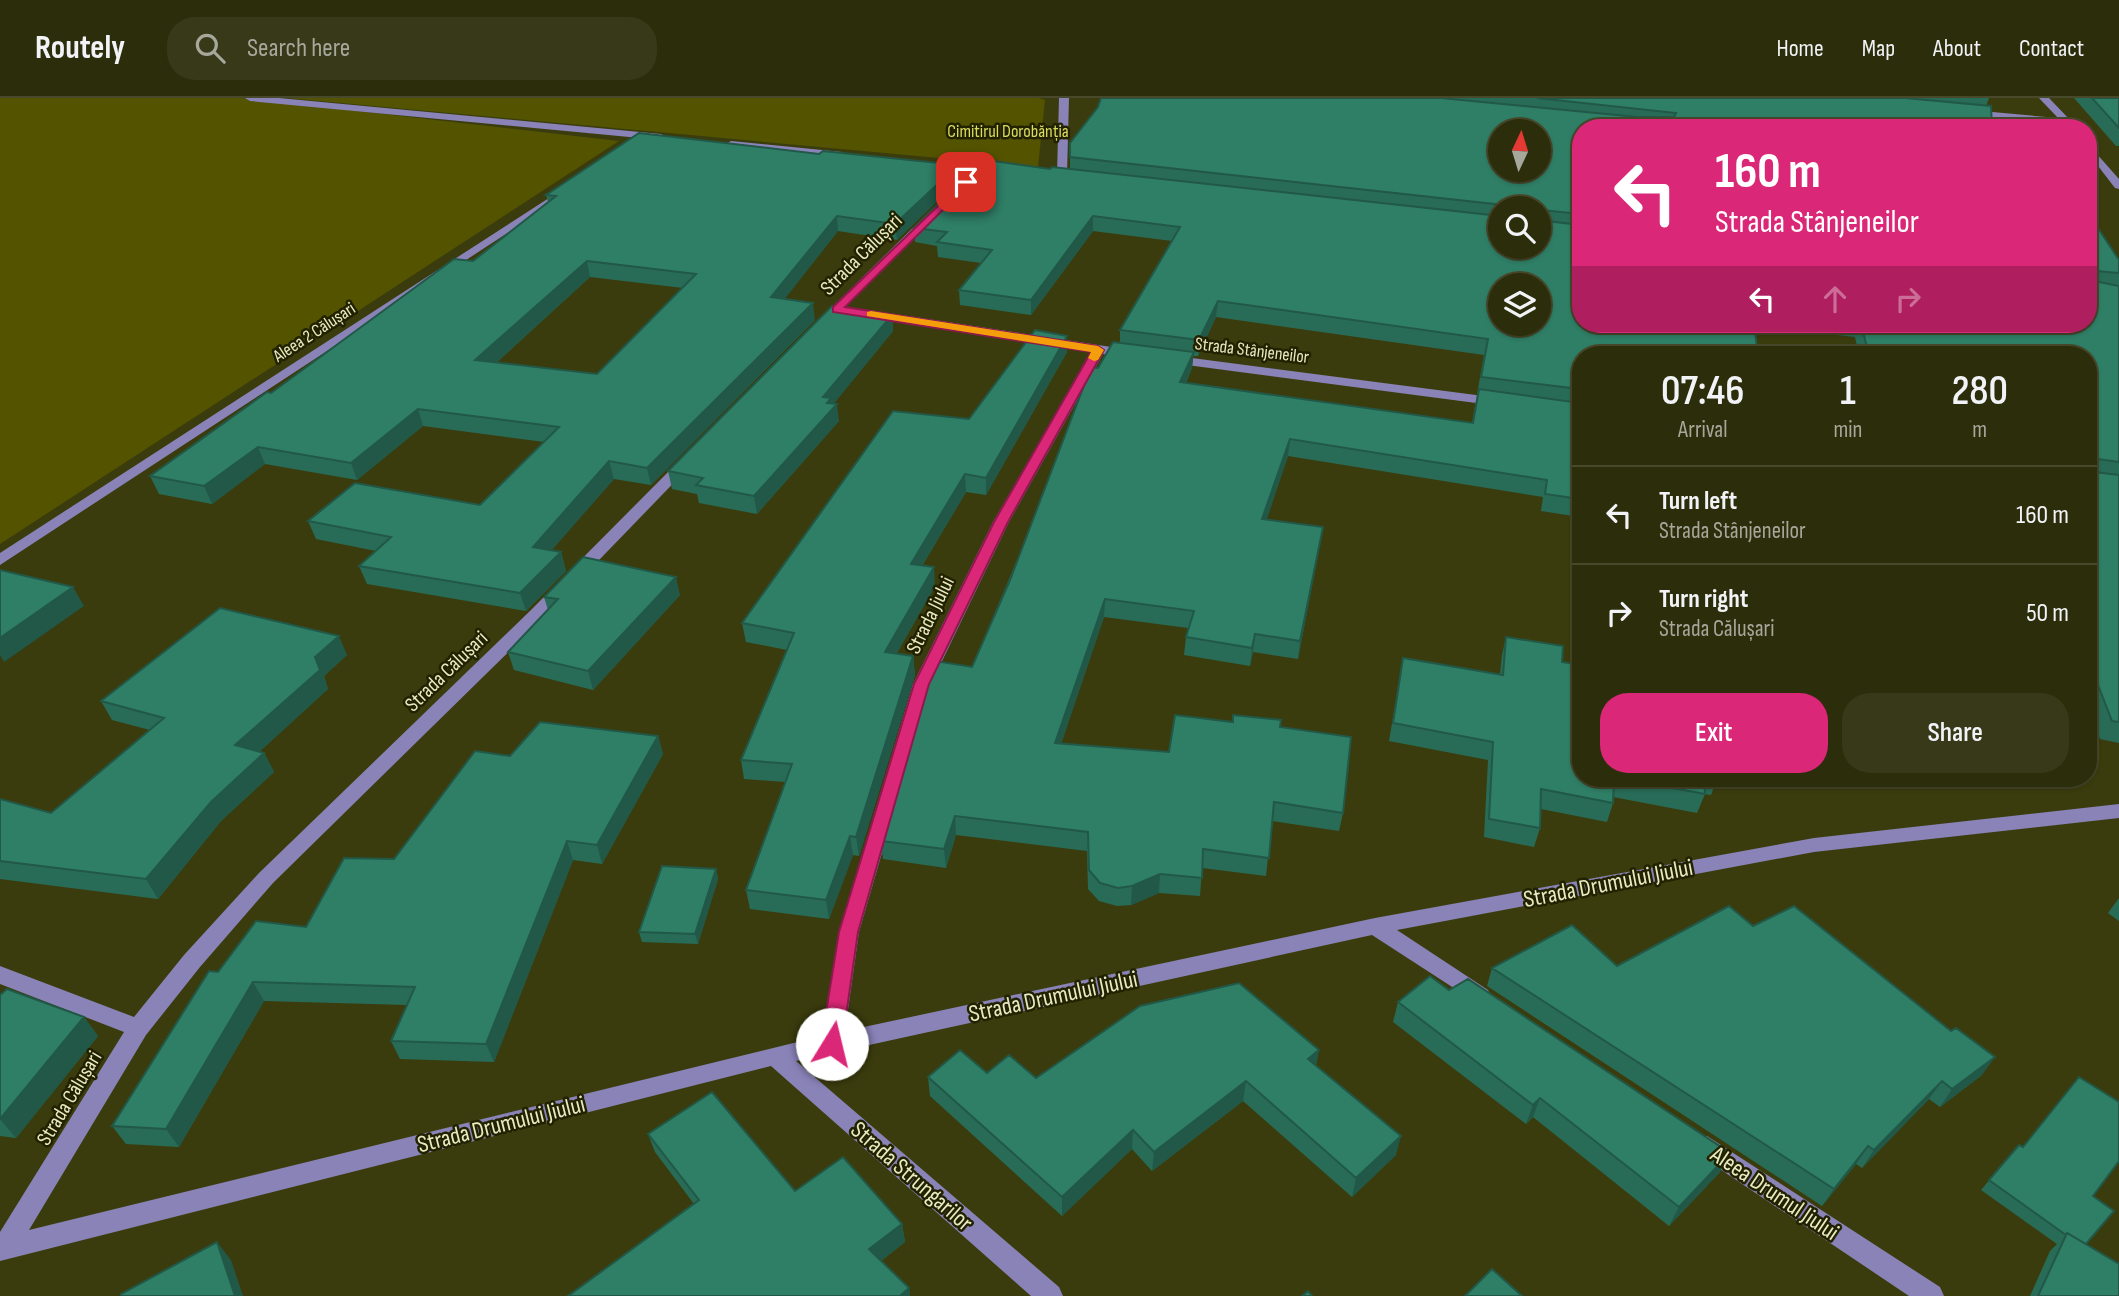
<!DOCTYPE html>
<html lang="en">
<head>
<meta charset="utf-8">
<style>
	body { margin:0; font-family:"Sofia Sans Condensed",sans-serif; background:#383918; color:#f1f3f6; height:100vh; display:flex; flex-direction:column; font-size:26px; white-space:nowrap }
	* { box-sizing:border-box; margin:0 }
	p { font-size:23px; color:#a6a89c }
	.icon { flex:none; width:38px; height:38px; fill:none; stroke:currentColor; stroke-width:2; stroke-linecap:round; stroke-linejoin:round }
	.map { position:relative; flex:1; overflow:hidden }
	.side { position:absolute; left:1572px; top:248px; width:525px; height:441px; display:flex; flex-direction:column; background:#2c2d0a; border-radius:28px; box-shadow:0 2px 5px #0004,0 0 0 2px #48492b }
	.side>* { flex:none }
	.top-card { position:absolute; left:1572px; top:21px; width:525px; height:214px; border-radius:28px; box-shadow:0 2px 5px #0004,0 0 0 2px #48492b; background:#db2777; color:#fff; overflow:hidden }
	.needle { width:46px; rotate:4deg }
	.tools { position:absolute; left:1488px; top:21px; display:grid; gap:14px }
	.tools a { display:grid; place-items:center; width:63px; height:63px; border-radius:50%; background:#2c2d0a; box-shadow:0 2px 5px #0004,0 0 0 2px #48492b; font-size:35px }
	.pin { position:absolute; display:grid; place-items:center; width:60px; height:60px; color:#fff; margin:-30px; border-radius:14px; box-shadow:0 4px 10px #0006 }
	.me { position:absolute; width:77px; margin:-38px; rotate:9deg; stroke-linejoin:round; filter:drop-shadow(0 0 5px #0008) }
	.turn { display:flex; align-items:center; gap:24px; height:147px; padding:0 28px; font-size:32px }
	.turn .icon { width:91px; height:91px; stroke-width:2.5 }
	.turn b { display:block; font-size:49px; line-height:60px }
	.lanes { display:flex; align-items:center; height:66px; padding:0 28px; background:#0003; justify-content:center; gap:35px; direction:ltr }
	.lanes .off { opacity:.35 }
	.eta { display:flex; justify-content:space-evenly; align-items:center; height:119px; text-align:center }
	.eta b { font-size:42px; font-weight:600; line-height:49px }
	.button { display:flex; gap:14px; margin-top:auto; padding:14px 28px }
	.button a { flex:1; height:80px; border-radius:28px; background:#db2777; color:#fff; font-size:28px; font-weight:600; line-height:80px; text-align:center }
	.button a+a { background:#383918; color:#f1f3f6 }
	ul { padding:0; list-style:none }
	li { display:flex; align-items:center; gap:21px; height:98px; padding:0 28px; border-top:2px solid #48492b }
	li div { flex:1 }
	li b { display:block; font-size:26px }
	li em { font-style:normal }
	header { display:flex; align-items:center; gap:42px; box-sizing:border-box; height:98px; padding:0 35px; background:#2c2d0a; border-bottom:2px solid #48492b }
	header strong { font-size:33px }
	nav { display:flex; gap:38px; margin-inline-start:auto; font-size:24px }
	.search { width:490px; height:63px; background:#383918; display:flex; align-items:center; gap:18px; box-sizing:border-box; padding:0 24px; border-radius:28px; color:#a6a89c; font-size:26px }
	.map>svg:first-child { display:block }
</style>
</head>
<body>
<header>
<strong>Routely</strong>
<div class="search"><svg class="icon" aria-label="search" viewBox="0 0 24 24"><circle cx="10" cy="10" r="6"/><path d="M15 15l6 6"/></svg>Search here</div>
<nav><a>Home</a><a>Map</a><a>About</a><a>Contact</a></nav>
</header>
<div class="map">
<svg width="2119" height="1198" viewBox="0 0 2119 1198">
	<rect width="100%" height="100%" fill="#3b3c0d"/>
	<!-- green -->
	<path fill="#535300" d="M 0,0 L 243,0 L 619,43 L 0,446 Z
		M 287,0 L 1039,0 L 1045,2 L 1038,69 Z"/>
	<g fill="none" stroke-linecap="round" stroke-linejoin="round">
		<!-- minor -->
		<path fill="#8983b8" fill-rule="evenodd" d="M 245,0 L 279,0 L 661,36 L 666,39 L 661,42 L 250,3 Z
			M 1059,0 L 1069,0 L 1067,77 L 1062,80 L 1057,77 Z
			M 2039,0 L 2049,0 L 2070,22 L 2074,30 L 1970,18 L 1965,15 L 1970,12 L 2058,20 Z
			M 731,43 L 842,54 L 847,57 L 842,60 L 728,48 L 726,46 Z
			M 2088,46 L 2119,81 L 2119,91 L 2115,90 L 2088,55 Z
			M 936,64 L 995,69 L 1000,72 L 995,75 L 932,69 L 932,65 Z
			M 566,89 L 571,92 L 570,94 L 0,467 L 0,455 Z
			M 925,118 L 934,120 L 826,229 L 818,229 L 818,223 Z
			M 868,212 L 1131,252 L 1137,256 L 1131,260 L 1103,256 L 1009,424 L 931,586 L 859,834 L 845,933 L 1375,820 L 1814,740 L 2119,706 L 2119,720 L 1814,754 L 1397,832 L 1488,892 L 1491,898 L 1488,904 L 1480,907 L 1372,837 L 796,963 L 1059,1189 L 1063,1198 L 1031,1198 L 771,968 L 0,1163 L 0,1134 L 124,934 L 0,886 L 0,868 L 134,919 L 184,857 L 259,775 L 531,512 L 680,362 L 690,362 L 690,368 L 543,520 L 273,785 L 200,869 L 146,937 L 29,1132 L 822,938 L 839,834 L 913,586 L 993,424 L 1092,254 L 864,219 L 864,213 Z
			M 1169,257 L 1499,300 L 1506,304 L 1499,308 L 1164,264 L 1163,261 Z
			M 1707,1038 L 1940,1189 L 1944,1198 L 1909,1198 L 1699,1057 L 1695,1049 L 1699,1041 Z"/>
	</g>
	<!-- wall -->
	<path fill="#286c58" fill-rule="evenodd" d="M 1101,0 L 1989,0 L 1986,8 L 1580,30 L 1580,226 L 2088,226 L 2088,115 L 2119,162 L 2119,645 L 2100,641 L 2088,609 L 2088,257 L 1859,257 L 1855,239 L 1754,228 L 1580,257 L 1580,419 L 1541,413 L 1543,399 L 1288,358 L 1266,422 L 1323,429 L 1298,561 L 1253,554 L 1250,568 L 1184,557 L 1186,539 L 1188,530 L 1104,519 L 1061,646 L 1169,654 L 1280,629 L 1343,715 L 1339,733 L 1272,723 L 1266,778 L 1202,770 L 1200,798 L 1159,795 L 1131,807 L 1117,808 L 1099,803 L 1088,791 L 1087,753 L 956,737 L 946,770 L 883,761 L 881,743 L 972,569 L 1098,270 L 1120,245 L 1120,232 L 1172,143 L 1093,133 L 1031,217 L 960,207 L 959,192 L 981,165 L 938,159 L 937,148 L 915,144 L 914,130 L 983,70 L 1070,71 L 1070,45 L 1098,9 ZM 1500,110 L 1538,110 L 1500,149 ZM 1216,219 L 1484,257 L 1472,325 L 1186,285 L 1192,270 L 1193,258 L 1198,258 Z
		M 2074,0 L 2119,0 L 2119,48 L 2116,48 Z
		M 819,56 L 958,67 L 959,82 L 897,142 L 838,133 L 784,201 L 815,222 L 651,387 L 614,381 L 551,452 L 561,454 L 566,473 L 526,513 L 367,486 L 359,468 L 376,453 L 316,441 L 308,423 L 480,407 L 544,344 L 423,328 L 357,382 L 265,366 L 212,406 L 159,396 L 150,378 L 271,295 L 473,163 L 548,104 L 546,97 ZM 590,179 L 683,190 L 597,276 L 496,265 Z
		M 892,217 L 893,233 L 834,305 L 839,323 L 757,416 L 699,405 L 697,396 L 672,391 L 668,373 Z
		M 1067,238 L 1067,254 L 986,397 L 966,394 L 922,468 L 935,488 L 897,555 L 913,558 L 915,577 L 859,758 L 853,757 L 829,821 L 750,811 L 746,792 L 785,684 L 744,681 L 741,662 L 787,552 L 746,544 L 742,525 L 969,321 Z
		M 680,497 L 593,592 L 514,572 L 508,554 L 548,512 L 544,499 Z
		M 1506,539 L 1562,564 L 1580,681 L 1717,681 L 1711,697 L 1705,696 L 1697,715 L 1613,699 L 1613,705 L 1607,724 L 1541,711 L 1540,730 L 1534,749 L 1484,739 L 1488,662 L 1389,643 L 1403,560 L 1500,576 L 1502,557 Z
		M 347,557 L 324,578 L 328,591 L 259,654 L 264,655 L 274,674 L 221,723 L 158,801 L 0,781 L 0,701 L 51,715 L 150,632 L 112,622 L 101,603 Z
		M 658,638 L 663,656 L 602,766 L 573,762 L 494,964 L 400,961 L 391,943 L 407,907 L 264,903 L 179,1049 L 126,1046 L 112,1028 L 218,874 L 306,829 L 394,761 Z
		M 716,771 L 718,781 L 698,846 L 642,844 L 639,834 Z
		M 2119,800 L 2119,823 L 2108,815 Z
		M 1753,828 L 1982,977 L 1940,1009 L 1929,1001 L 1862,1070 L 1856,1066 L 1822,1108 L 1487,888 L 1492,870 L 1617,868 Z
		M 1449,892 L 1720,1074 L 1669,1128 L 1533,1019 L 1526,1026 L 1393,924 L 1398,904 Z
		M 0,897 L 84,919 L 98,938 L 16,1040 L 0,1038 Z
		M 1319,952 L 1316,967 L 1396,1057 L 1352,1099 L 1243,1003 L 1152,1073 L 1132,1051 L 1062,1118 L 930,998 L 928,979 L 987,975 L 1036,980 Z
		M 648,1036 L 795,1093 L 902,1126 L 905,1144 L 881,1163 L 909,1190 L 910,1198 L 568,1198 L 694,1106 L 655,1054 Z
		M 2019,1047 L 2093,1098 L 2086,1146 L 2119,1198 L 2030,1198 L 2050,1153 L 2057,1146 L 1981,1092 Z"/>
	<!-- shaded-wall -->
	<path fill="#215847" d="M 958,67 L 959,82 L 897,142 L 895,126 Z
		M 837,118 L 838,133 L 773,216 L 771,199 Z
		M 1093,118 L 1093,133 L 1031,217 L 1031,202 Z
		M 587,163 L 590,179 L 480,279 L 475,262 Z
		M 1218,203 L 1216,219 L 1198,258 L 1199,242 Z
		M 813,205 L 815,222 L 651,387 L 647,370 Z
		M 892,217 L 893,233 L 832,308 L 837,306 L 839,323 L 757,416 L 754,398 L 823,299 Z
		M 1067,238 L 1067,254 L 986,397 L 986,380 Z
		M 1194,254 L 1192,270 L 1179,300 L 1180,284 Z
		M 418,311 L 423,328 L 357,382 L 351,365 Z
		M 1290,341 L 1288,358 L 1261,439 L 1262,421 Z
		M 258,349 L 265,366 L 212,406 L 204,388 Z
		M 609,363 L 614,381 L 539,467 L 533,449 Z
		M 965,376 L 966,394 L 912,484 L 911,466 Z
		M 1323,429 L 1320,447 L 1298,561 L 1300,543 Z
		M 561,454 L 566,473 L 526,513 L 520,495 Z
		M 934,469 L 935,488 L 887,572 L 885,554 Z
		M 676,479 L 680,497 L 593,592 L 588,573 Z
		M 73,489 L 84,508 L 4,564 L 0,557 L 0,540 Z
		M 1105,501 L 1104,519 L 1055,664 L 1055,645 Z
		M 1255,536 L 1253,554 L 1250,568 L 1252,550 Z
		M 339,538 L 347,557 L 324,578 L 328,591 L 245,667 L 235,647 L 315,559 Z
		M 913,558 L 915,577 L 859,758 L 856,739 Z
		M 658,638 L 663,656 L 602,766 L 597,747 Z
		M 264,655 L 274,674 L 221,723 L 158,801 L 146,781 L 211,704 Z
		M 955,718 L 956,737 L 946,770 L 944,751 Z
		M 850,738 L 853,757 L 829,821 L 826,802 Z
		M 567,743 L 573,762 L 494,964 L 486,946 Z
		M 716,771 L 718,781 L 698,846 L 695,836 Z
		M 1160,776 L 1159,795 L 1131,807 L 1132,788 Z
		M 253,884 L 264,903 L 179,1049 L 166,1031 Z
		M 84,919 L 98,938 L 16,1040 L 0,1021 Z
		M 1319,952 L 1315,971 L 1308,961 Z
		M 1995,959 L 1982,977 L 1940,1009 L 1952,991 Z
		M 1246,983 L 1243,1003 L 1152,1073 L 1154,1054 Z
		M 1942,983 L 1929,1001 L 1862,1070 L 1874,1052 Z
		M 1540,1000 L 1533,1019 L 1526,1026 L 1533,1007 Z
		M 1133,1032 L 1132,1051 L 1062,1118 L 1062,1099 Z
		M 1401,1038 L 1396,1057 L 1352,1099 L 1356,1080 Z
		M 1868,1048 L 1856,1066 L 1822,1108 L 1834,1091 Z
		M 1730,1055 L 1720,1074 L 1669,1128 L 1679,1109 Z
		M 902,1126 L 905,1144 L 873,1169 L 869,1151 Z
		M 217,1144 L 231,1162 L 243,1198 L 235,1198 Z
		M 909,1190 L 910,1198 L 900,1198 Z"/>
	<!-- building -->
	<path fill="#2f7e66" stroke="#215847" stroke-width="2" fill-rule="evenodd" d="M 1101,0 L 1441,0 L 1637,19 L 1674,19 L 1676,15 L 1537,0 L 1905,0 L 1991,8 L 1992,30 L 1580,30 L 1580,116 L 1542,112 L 1539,115 L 1539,122 L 1580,127 L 1580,226 L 1754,226 L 1758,257 L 1580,257 L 1580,291 L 1481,279 L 1488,241 L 1218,203 L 1199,242 L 1120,232 L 1180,129 L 1093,118 L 1031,202 L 959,192 L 992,152 L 937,144 L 947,134 L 914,130 L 974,69 L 983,70 L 993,63 L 1050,71 L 1052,69 L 1500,118 L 1500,149 L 1538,149 L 1538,110 L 1504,110 L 1503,107 L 1070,59 L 1070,45 L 1098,9 ZM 1500,33 L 1538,33 L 1538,72 L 1500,72 ZM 1500,187 L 1538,187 L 1538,226 L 1500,226 Z
		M 2092,0 L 2119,0 L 2119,30 Z
		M 639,35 L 819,56 L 823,53 L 958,67 L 895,126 L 837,118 L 771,199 L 813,205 L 647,370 L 609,363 L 533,449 L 561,454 L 520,495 L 359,468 L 391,439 L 308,423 L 355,385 L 480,407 L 559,329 L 418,311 L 351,365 L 258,349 L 204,388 L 150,378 L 267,294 L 271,295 L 454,161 L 473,163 L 556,98 L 546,97 ZM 587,163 L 696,176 L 597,276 L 475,262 Z
		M 2088,115 L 2119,162 L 2119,175 L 2096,173 L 2093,176 L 2094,183 L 2119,188 L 2119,364 L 2098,361 L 2095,364 L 2095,374 L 2119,377 L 2119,624 L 2112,623 L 2098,587 L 2088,585 L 2088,257 L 1869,257 L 1861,226 L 2088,226 Z
		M 832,208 L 892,217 L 823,299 L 831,300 L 827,305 L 837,306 L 754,398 L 696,387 L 703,380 L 668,373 Z
		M 1035,232 L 1067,238 L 986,380 L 965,376 L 911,466 L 934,469 L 885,554 L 913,558 L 856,739 L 850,738 L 826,802 L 746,792 L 792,666 L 741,662 L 794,535 L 742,525 L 893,313 L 969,321 Z
		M 1113,244 L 1194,254 L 1180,284 L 1473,325 L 1479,291 L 1580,305 L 1580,401 L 1545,396 L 1547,382 L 1290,341 L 1262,421 L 1323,429 L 1300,543 L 1255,536 L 1252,550 L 1186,539 L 1194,513 L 1105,501 L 1055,645 L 1169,654 L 1175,617 L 1233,624 L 1233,617 L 1281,622 L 1280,629 L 1351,639 L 1343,715 L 1274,704 L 1269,760 L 1203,751 L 1202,780 L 1160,776 L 1132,788 L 1118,790 L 1100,785 L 1089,772 L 1088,734 L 955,718 L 944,751 L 881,743 L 932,569 L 935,563 L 972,569 L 1010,482 L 1091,269 L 1098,270 Z
		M 583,459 L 676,479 L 588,573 L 508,554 L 558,501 L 544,499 Z
		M 0,472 L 73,489 L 0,540 Z
		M 220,510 L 339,538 L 315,559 L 320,572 L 235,647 L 264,655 L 211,704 L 146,781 L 0,763 L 0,701 L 51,715 L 164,620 L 101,603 Z
		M 1506,539 L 1563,548 L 1562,564 L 1580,567 L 1580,681 L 1614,681 L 1613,705 L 1541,691 L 1540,730 L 1489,721 L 1493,644 L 1393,625 L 1403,560 L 1503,577 Z
		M 540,624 L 658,638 L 597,747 L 567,743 L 486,946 L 391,943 L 415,889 L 253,884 L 166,1031 L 112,1028 L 209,873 L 218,874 L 256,823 L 306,829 L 344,760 L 394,761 L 475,653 L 510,658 Z
		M 1624,681 L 1704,681 L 1705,696 Z
		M 662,768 L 716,771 L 695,836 L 639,834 Z
		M 1729,808 L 1753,828 L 1794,808 L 1951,933 L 1956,930 L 1995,959 L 1952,991 L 1942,983 L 1874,1052 L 1868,1048 L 1834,1091 L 1492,870 L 1572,827 L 1617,868 Z
		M 1430,878 L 1449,892 L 1468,881 L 1730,1055 L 1679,1109 L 1540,1000 L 1533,1007 L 1398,904 Z
		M 1239,885 L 1319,952 L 1308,961 L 1401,1038 L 1356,1080 L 1246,983 L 1154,1054 L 1133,1032 L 1062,1099 L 928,979 L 960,952 L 987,975 L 1009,957 L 1036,980 L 1140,908 Z
		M 7,891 L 84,919 L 0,1021 L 0,897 Z
		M 2079,979 L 2119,1004 L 2119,1063 L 2093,1098 L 2114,1113 L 2086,1146 L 2067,1135 L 2066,1137 L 1989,1082 L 2019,1047 L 2023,1049 Z
		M 712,994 L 795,1093 L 843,1059 L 902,1126 L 869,1151 L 909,1190 L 900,1198 L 568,1198 L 699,1102 L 648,1036 Z
		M 2067,1135 L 2119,1166 L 2119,1198 L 2038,1198 Z
		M 217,1144 L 235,1198 L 121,1198 L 121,1196 Z
		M 1492,1171 L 1522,1198 L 1465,1198 Z
		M 1308,1193 L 1312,1198 L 1302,1198 Z"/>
	<!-- route -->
	<path fill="#db2777" stroke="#8e194d" stroke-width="2" d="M 966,81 L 971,84 L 969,86 L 845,209 L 1098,248 L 1104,252 L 1008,424 L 929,586 L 858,834 L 842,946 L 839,952 L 832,955 L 824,952 L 821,946 L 839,834 L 914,586 L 994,424 L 1091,254 L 833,214 L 833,209 Z"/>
	<!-- slow -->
	<path fill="#f59e0b" d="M 871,213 L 1098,248 L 1104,252 L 1098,262 L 1094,263 L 1088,260 L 1091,254 L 867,218 L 867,214 Z"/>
	<g text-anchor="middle" stroke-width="5" stroke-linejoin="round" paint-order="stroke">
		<!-- far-park labels -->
		<g font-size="18" fill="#dadb5f" stroke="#220">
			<text x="1008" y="39">Cimitirul Dorobănția</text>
		</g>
		<!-- far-street labels -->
		<g font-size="18" fill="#e8eac1" stroke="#220">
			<text transform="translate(314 234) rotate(-33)" y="6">Aleea 2 Călușari</text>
			<text transform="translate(1252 252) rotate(7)" y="6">Strada Stânjeneilor</text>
		</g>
		<!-- street labels -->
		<g font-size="21" fill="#e8eac1" stroke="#220">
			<text transform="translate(861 156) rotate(-45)" y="7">Strada Călușari</text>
			<text transform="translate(930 517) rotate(-64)" y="7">Strada Jiului</text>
			<text transform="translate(446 573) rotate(-44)" y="7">Strada Călușari</text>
			<text transform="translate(69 1000) rotate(-59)" y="7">Strada Călușari</text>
		</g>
		<!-- near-street labels -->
		<g font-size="24" fill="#e8eac1" stroke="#220">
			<text transform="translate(1608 785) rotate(-11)" y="8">Strada Drumului Jiului</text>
			<text transform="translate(1053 898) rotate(-12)" y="8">Strada Drumului Jiului</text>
			<text transform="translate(501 1026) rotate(-14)" y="8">Strada Drumului Jiului</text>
			<text transform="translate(912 1078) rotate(41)" y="8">Strada Strungarilor</text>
			<text transform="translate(1775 1095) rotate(34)" y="8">Aleea Drumul Jiului</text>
		</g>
	</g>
</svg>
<div class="tools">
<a><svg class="needle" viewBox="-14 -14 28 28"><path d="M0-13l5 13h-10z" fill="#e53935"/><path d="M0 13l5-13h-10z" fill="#a6a89c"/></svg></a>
<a><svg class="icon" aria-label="search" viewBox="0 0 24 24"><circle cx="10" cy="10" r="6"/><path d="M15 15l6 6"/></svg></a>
<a><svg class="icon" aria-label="layers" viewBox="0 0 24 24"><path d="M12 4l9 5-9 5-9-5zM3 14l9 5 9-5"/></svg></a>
</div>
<div class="pin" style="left:966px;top:84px;background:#d93025"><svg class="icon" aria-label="arrive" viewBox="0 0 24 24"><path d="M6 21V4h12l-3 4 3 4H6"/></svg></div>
<svg class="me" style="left:832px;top:946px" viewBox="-20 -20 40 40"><circle r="19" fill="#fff"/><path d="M0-13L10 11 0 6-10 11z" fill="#db2777"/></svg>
<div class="top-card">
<div class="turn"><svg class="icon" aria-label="left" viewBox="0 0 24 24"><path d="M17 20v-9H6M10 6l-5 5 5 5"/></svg><div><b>160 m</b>Strada Stânjeneilor</div></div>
<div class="lanes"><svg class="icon" aria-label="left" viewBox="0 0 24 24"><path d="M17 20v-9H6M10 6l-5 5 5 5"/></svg><svg class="icon off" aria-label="ahead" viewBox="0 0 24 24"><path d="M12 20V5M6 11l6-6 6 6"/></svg><svg class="icon off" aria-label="right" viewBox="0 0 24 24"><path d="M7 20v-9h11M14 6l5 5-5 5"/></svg></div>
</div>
<section class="side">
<div class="eta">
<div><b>07:46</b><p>Arrival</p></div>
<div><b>1</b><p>min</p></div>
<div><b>280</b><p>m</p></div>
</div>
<ul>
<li><svg class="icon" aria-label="left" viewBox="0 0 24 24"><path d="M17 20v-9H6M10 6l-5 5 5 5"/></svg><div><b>Turn left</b><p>Strada Stânjeneilor</p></div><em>160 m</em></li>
<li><svg class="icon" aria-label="right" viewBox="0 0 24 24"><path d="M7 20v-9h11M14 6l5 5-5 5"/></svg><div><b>Turn right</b><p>Strada Călușari</p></div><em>50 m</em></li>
</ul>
<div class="button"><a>Exit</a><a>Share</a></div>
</section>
</div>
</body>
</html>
